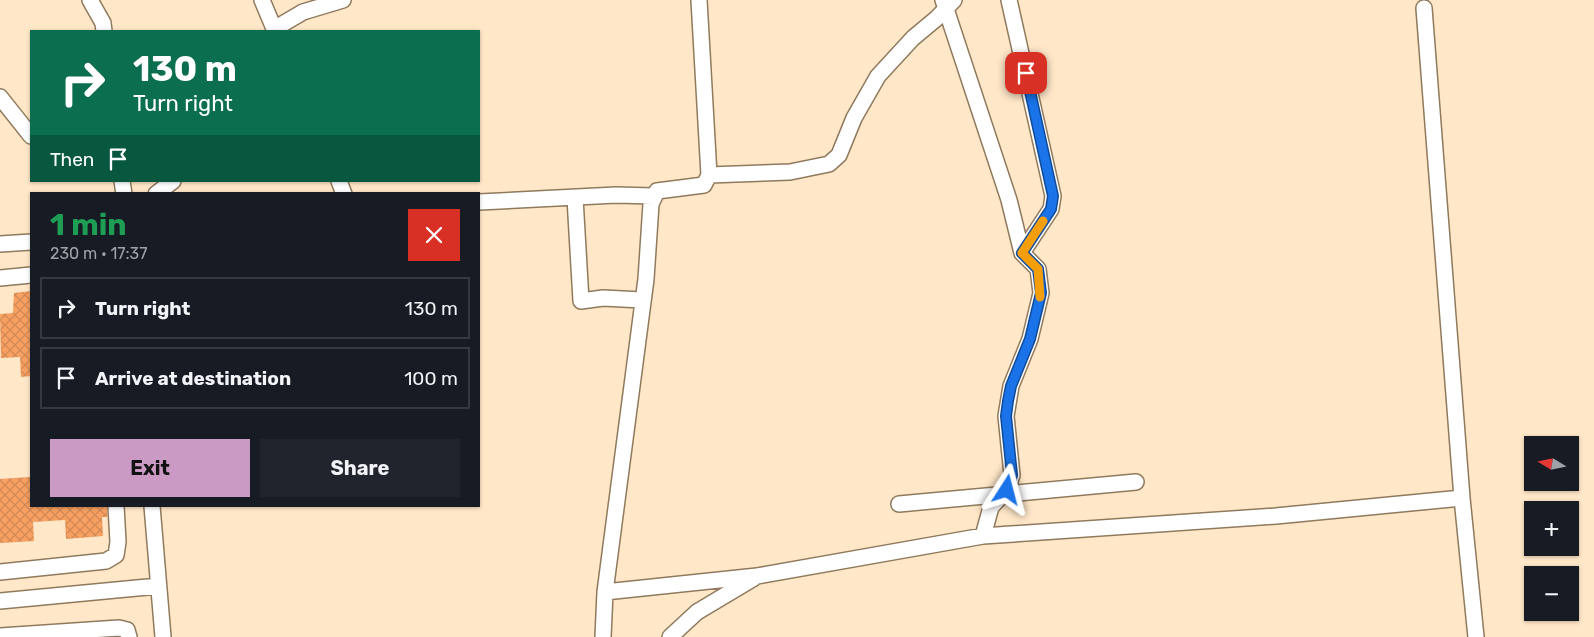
<!DOCTYPE html>
<html lang="en">
<head>
<meta charset="utf-8">
<style>
	body { margin:0; font-family:Rubik,sans-serif; background:#20242c; color:#f1f3f6; height:100vh; display:flex; flex-direction:column; font-size:19px; white-space:nowrap }
	* { box-sizing:border-box; margin:0 }
	p { font-size:16px; color:#9ea1a6 }
	.icon { flex:none; width:28px; height:28px; fill:none; stroke:currentColor; stroke-width:2; stroke-linecap:round; stroke-linejoin:round }
	.map { position:relative; flex:1; overflow:hidden }
	.side { position:absolute; left:30px; top:192px; width:450px; height:315px; display:flex; flex-direction:column; background:#171b24; border-radius:0px; box-shadow:0 1px 4px #0004 }
	.side>* { flex:none }
	.top-card { position:absolute; left:30px; top:30px; width:450px; height:152px; border-radius:0px; box-shadow:0 1px 4px #0004; background:#0b6e4f; color:#fff; overflow:hidden }
	.needle { width:32px; rotate:280deg }
	.buttons { position:absolute; left:1524px; top:436px; display:grid; gap:10px }
	.buttons a { display:grid; place-items:center; width:55px; height:55px; border-radius:0px; background:#171b24; box-shadow:0 1px 4px #0004; font-size:25px }
	.pin { position:absolute; display:grid; place-items:center; width:42px; height:42px; color:#fff; margin:-21px; border-radius:10px; box-shadow:0 2px 8px #0006 }
	.me { position:absolute; width:55px; margin:-28px; rotate:9deg; stroke-linejoin:round; filter:drop-shadow(0 0 4px #0008) }
	.turn { display:flex; align-items:center; gap:18px; height:105px; padding:0 20px; font-size:22px }
	.turn .icon { width:65px; height:65px; stroke-width:2.5 }
	.turn b { display:block; font-size:35px; line-height:42px }
	.then { display:flex; align-items:center; height:48px; padding:0 20px; background:#0003; gap:10px; font-size:19px }
	.round { display:grid; place-items:center; flex:none; width:52px; height:52px; border-radius:0px; background:#20242c }
	.summary { display:flex; align-items:center; justify-content:space-between; height:85px; padding:0 20px }
	h1 { font-size:30px; font-weight:700; line-height:38px; color:#1e9e55 }
	.cta { display:flex; gap:10px; margin-top:auto; padding:10px 20px }
	.cta a { flex:1; height:58px; border-radius:0px; background:#ca99c4; color:#111; font-size:20px; font-weight:700; line-height:58px; text-align:center }
	.cta a+a { background:#20242c; color:#f1f3f6 }
	ul { padding:0; list-style:none }
	li { display:flex; align-items:center; gap:15px; height:62px; margin:0 10px 8px; padding:0 10px; border:2px solid #363941; border-radius:0px }
	li div { flex:1 }
	li b { display:block; font-size:19px }
	li em { font-style:normal }
	.map>svg:first-child { display:block }
</style>
</head>
<body>
<div class="map">
<svg width="1594" height="637" viewBox="0 0 1594 637">
	<defs>
		<pattern id="building-cross-hatch" width="8" height="8" patternUnits="userSpaceOnUse" patternTransform="scale(1.25)"><rect width="8" height="8" fill="#f7a062"/><path d="M0 0l8 8M0 8l8-8" fill="none" stroke="#d38954"/></pattern>
	</defs>
	<rect width="100%" height="100%" fill="#ffe7c8"/>
	<!-- building -->
	<path fill="url(#building-cross-hatch)" d="M 31,291 L 31,376 L 21,377 L 20,357 L 1,358 L 0,314 L 13,313 L 14,293 Z
		M 30,477 L 31,506 L 107,506 L 107,517 L 102,517 L 103,536 L 66,539 L 65,520 L 33,522 L 34,541 L 0,543 L 0,479 Z"/>
	<g fill="none" stroke-linecap="round" stroke-linejoin="round">
		<defs>
			<path id="minor" d="M 90,0 L 103,23 L 104,31
				M 262,0 L 275,31
				M 943,0 L 1009,200 L 1022,253 L 1038,269 L 1041,293 L 1030,339 L 1011,386 L 1006,416 L 1012,475 L 1007,490 L 991,507 L 983,536
				M 1009,0 L 1053,196 L 1051,209 L 1022,253
				M 1424,8 L 1462,498 L 1476,637
				M 274,29 L 303,12 L 343,0
				M 0,97 L 31,136
				M 709,175 L 790,172 L 829,164 L 839,155 L 854,118 L 878,76 L 913,38 L 937,18 L 954,0
				M 122,181 L 124,194
				M 339,181 L 344,194
				M 156,194 L 173,181
				M 575,198 L 581,301 L 603,298 L 642,300
				M 479,202 L 616,195 L 653,196
				M 0,244 L 31,242
				M 0,278 L 31,275
				M 899,504 L 1136,482
				M 152,506 L 163,637
				M 0,572 L 106,561 L 116,555 L 118,542 L 116,506
				M 605,592 L 757,576 L 983,536 L 1276,516 L 1462,498
				M 0,601 L 158,586
				M 0,636 L 119,628 L 127,630 L 129,637
				M 603,637 L 605,592 L 646,279 L 651,204 L 657,191 L 704,185 L 709,175 L 699,0
				M 670,637 L 697,612 L 754,578"/>
		</defs>
		<!-- minor casing -->
		<use href="#minor" stroke="#8f7a5d" stroke-width="18"/>
		<!-- minor -->
		<use href="#minor" stroke="#fff" stroke-width="15"/>
	</g>
	<g fill="none" stroke-linecap="round" stroke-linejoin="round">
		<defs>
			<path id="route" d="M 1007,490 L 1012,475 L 1006,416 L 1008,401 L 1011,386 L 1030,339 L 1041,293 L 1038,269 L 1022,253 L 1051,209 L 1053,196 L 1026,73"/>
		</defs>
		<!-- route casing -->
		<use href="#route" stroke="#114b97" stroke-width="12"/>
		<!-- route -->
		<use href="#route" stroke="#1a73e8" stroke-width="9"/>
		<!-- slow -->
		<path stroke="#f59e0b" stroke-width="9" d="M 1040,297 L 1038,269 L 1022,253 L 1043,221"/>
	</g>
</svg>
<div class="buttons">
<a><svg class="needle" viewBox="-14 -14 28 28"><path d="M0-13l5 13h-10z" fill="#e53935"/><path d="M0 13l5-13h-10z" fill="#9ea1a6"/></svg></a>
<a>+</a>
<a>−</a>
</div>
<div class="pin" style="left:1026px;top:73px;background:#d93025"><svg class="icon" aria-label="arrive" viewBox="0 0 24 24"><path d="M6 21V4h12l-3 4 3 4H6"/></svg></div>
<svg class="me" style="left:1007px;top:490px" viewBox="-20 -20 40 40"><path d="M0-17L14 15 0 8-14 15z" fill="#1a73e8" stroke="#fff" stroke-width="4"/></svg>
<div class="top-card">
<div class="turn"><svg class="icon" aria-label="right" viewBox="0 0 24 24"><path d="M7 20v-9h11M14 6l5 5-5 5"/></svg><div><b>130 m</b>Turn right</div></div>
<div class="then">Then<svg class="icon" aria-label="arrive" viewBox="0 0 24 24"><path d="M6 21V4h12l-3 4 3 4H6"/></svg></div>
</div>
<section class="side">
<div class="summary"><div><h1>1 min</h1><p>230 m · 17:37</p></div><a class="round" style="background:#d93025;color:#fff"><svg class="icon" aria-label="close" viewBox="0 0 24 24"><path d="M6 6l12 12M18 6L6 18"/></svg></a></div>
<ul>
<li><svg class="icon" aria-label="right" viewBox="0 0 24 24"><path d="M7 20v-9h11M14 6l5 5-5 5"/></svg><div><b>Turn right</b></div><em>130 m</em></li>
<li><svg class="icon" aria-label="arrive" viewBox="0 0 24 24"><path d="M6 21V4h12l-3 4 3 4H6"/></svg><div><b>Arrive at destination</b></div><em>100 m</em></li>
</ul>
<div class="cta"><a>Exit</a><a>Share</a></div>
</section>
</div>
</body>
</html>
